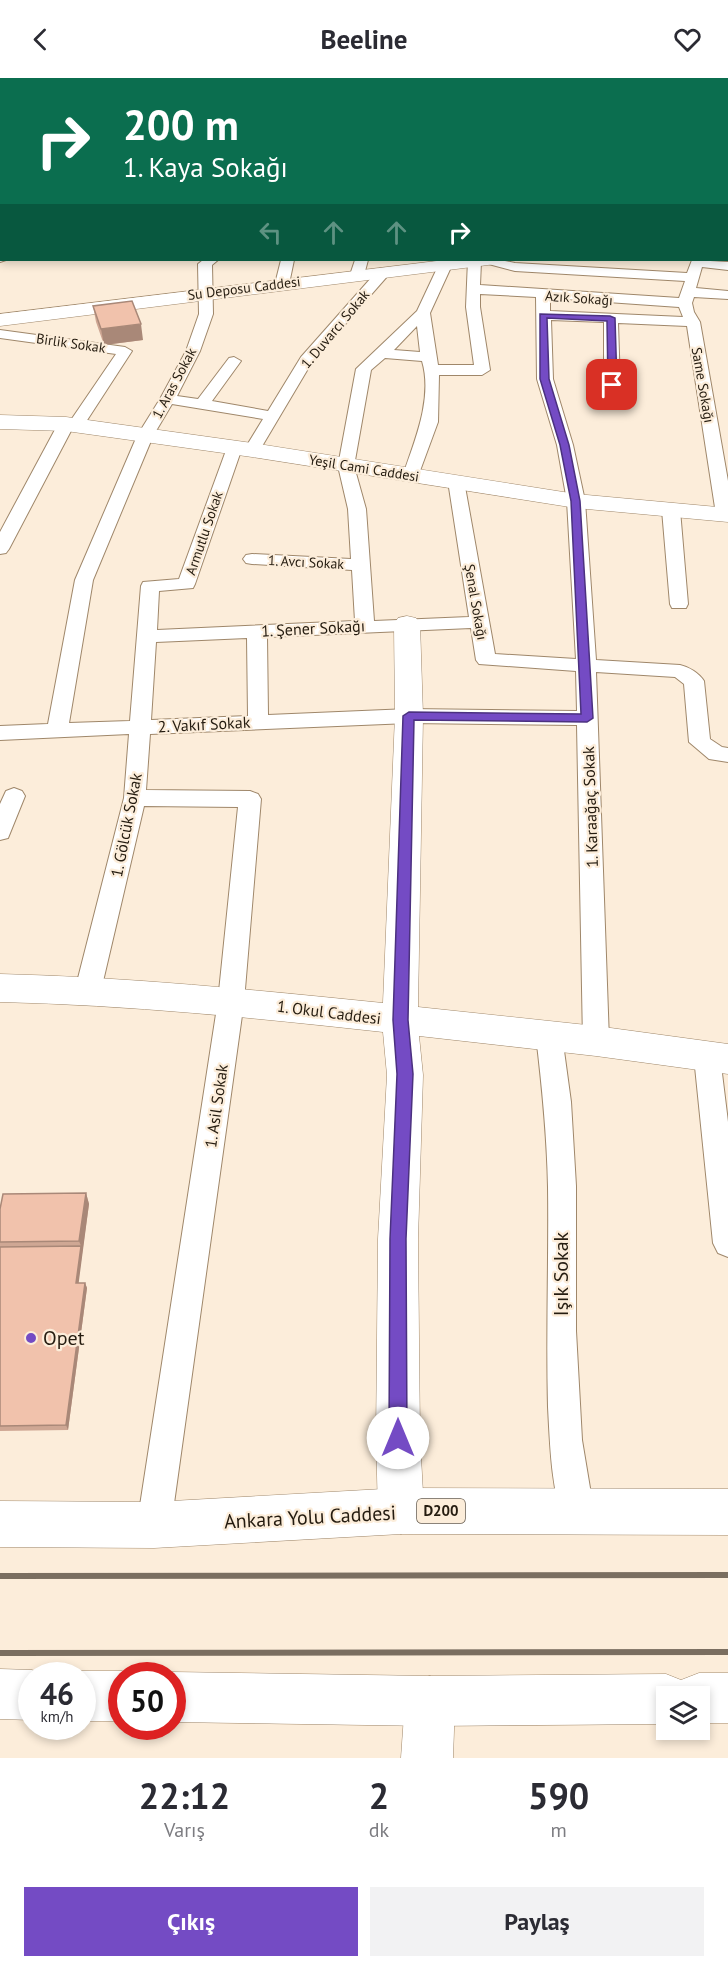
<!DOCTYPE html>
<html lang="tr">
<head>
<meta charset="utf-8">
<style>
	body { margin:0; font-family:"PT Sans",sans-serif; background:#f2f2f3; color:#2b2b33; height:100vh; display:flex; flex-direction:column; font-size:22px; white-space:nowrap }
	* { box-sizing:border-box; margin:0 }
	p { font-size:20px; color:#7c7c81 }
	.icon { flex:none; width:33px; height:33px; fill:none; stroke:currentColor; stroke-width:2; stroke-linecap:round; stroke-linejoin:round }
	.map { position:relative; height:1680px; overflow:hidden }
	.drawer { display:flex; flex-direction:column; background:#fff; flex:1 }
	.drawer>* { flex:none }
	.guide { position:absolute; left:0px; top:0px; width:729px; height:183px; box-shadow:0 3px 9px #0003; background:#0b6e4f; color:#fff; overflow:hidden }
	.tools { position:absolute; left:656px; top:1608px; display:grid; gap:12px }
	.tools a { display:grid; place-items:center; width:54px; height:54px; border-radius:0px; background:#fff; box-shadow:0 3px 9px #0003; font-size:30px }
	.speed { position:absolute; left:18px; top:1584px; display:flex; gap:12px; font-size:30px; font-weight:700; text-align:center }
	.speed>* { display:grid; place-content:center; width:78px; height:78px; border-radius:50%; background:#fff; box-shadow:0 3px 9px #0003; line-height:1 }
	.speed small { font-size:15px; font-weight:400 }
	.speed .limit { border:9px solid #d22; background:#fff; color:#111 }
	.pin { position:absolute; display:grid; place-items:center; width:51px; height:51px; color:#fff; margin:-26px; border-radius:12px; box-shadow:0 3px 9px #0006 }
	.me { position:absolute; width:66px; margin:-33px; rotate:0deg; stroke-linejoin:round; filter:drop-shadow(0 0 4px #0008) }
	.turn { display:flex; align-items:center; gap:21px; height:126px; padding:0 24px; font-size:27px }
	.turn .icon { width:78px; height:78px; stroke-width:2.5 }
	.turn b { display:block; font-size:42px; line-height:51px }
	.lanes { display:flex; align-items:center; height:57px; padding:0 24px; background:#0003; justify-content:center; gap:30px; direction:ltr }
	.lanes .off { opacity:.35 }
	.eta { display:flex; justify-content:space-evenly; align-items:center; height:102px; text-align:center }
	.eta b { font-size:36px; font-weight:700; line-height:42px }
	.primary-button { display:flex; gap:12px; margin-top:auto; padding:12px 24px }
	.primary-button a { flex:1; height:69px; border-radius:0px; background:#744bc4; color:#fff; font-size:24px; font-weight:700; line-height:69px; text-align:center }
	.primary-button a+a { background:#f2f2f3; color:#2b2b33 }
	header { display:flex; justify-content:space-between; align-items:center; height:78px; padding:0 24px; background:#fff; font-size:27px; font-weight:700 }
	.map>svg:first-child { display:block }
</style>
</head>
<body>
<header><svg class="icon" aria-label="back" viewBox="0 0 24 24"><path d="M15 5l-7 7 7 7"/></svg>Beeline<svg class="icon" aria-label="heart" viewBox="0 0 24 24"><path d="M12 20l-8-8c-3-5 5-10 8-4 3-6 11-1 8 4z"/></svg></header>
<div class="map">
<svg width="728" height="1680" viewBox="0 0 728 1680">
	<rect width="100%" height="100%" fill="#fcedda"/>
	<g fill="none" stroke-linecap="round" stroke-linejoin="round">
		<defs>
			<path id="minor" d="M 26,0 L 36,0 L 25,2 Z
				M 63,0 L 73,0 L 73,2 L 63,2 Z
				M 115,0 L 125,0 L 114,2 Z
				M 173,0 L 184,0 L 172,2 Z
				M 225,0 L 235,0 L 224,2 Z
				M 285,0 L 298,0 L 299,2 L 286,2 Z
				M 424,0 L 435,0 L 436,2 L 425,2 Z
				M 478,0 L 488,0 L 489,2 L 479,2 Z
				M 521,0 L 531,0 L 532,2 L 522,2 Z
				M 567,0 L 577,0 L 577,2 L 567,2 Z
				M 620,0 L 630,0 L 630,2 L 620,2 Z
				M 689,0 L 699,0 L 700,2 L 690,2 Z
				M 0,27 L 2,27 L 2,33 L 0,33 Z
				M 0,55 L 2,55 L 2,61 L 0,61 Z
				M 0,104 L 2,104 L 2,112 L 0,112 Z
				M 0,129 L 2,129 L 2,137 L 0,137 Z
				M 2,174 L 2,182 L 6,182 L 0,184 Z
				M 203,182 L 218,182 L 212,187 L 213,236 L 200,273 L 177,318 L 198,321 L 229,280 L 234,279 L 241,283 L 212,323 L 268,333 L 301,279 L 379,191 L 384,190 L 391,194 L 312,284 L 258,375 L 246,375 L 244,372 L 263,341 L 172,326 L 153,358 L 93,502 L 69,645 L 130,643 L 141,508 L 143,504 L 179,501 L 228,367 L 240,367 L 242,370 L 195,506 L 193,510 L 159,513 L 157,552 L 355,543 L 352,492 L 252,486 L 246,485 L 243,481 L 246,477 L 252,476 L 351,481 L 348,431 L 338,388 L 356,291 L 417,233 L 440,184 L 445,183 L 452,187 L 430,235 L 438,287 L 474,287 L 466,229 L 468,182 L 500,182 L 515,185 L 687,195 L 692,182 L 728,184 L 728,192 L 702,189 L 696,210 L 728,213 L 728,221 L 694,219 L 692,225 L 694,234 L 700,244 L 728,403 L 728,440 L 719,440 L 716,436 L 687,248 L 618,245 L 620,307 L 612,312 L 604,307 L 604,244 L 551,242 L 553,301 L 573,367 L 585,423 L 596,582 L 680,587 C 689,589 699,595 704,603 L 710,661 L 722,669 L 728,670 L 728,684 L 709,681 L 689,664 L 684,606 L 675,599 L 596,594 L 609,963 L 605,971 L 596,974 L 587,971 L 583,963 L 577,647 L 409,645 L 150,656 L 146,712 L 250,713 L 258,716 L 261,721 L 244,923 L 171,1447 L 166,1459 L 154,1464 L 142,1459 L 137,1447 L 218,923 L 238,729 L 144,728 L 101,912 L 97,919 L 88,922 L 79,919 L 75,912 L 124,720 L 129,656 L 0,662 L 0,648 L 48,646 L 75,502 L 137,358 L 160,321 L 186,273 L 199,236 L 198,186 ZM 481,184 L 515,193 L 685,203 L 679,220 L 480,207 ZM 480,216 L 536,219 L 537,301 L 557,367 L 567,423 L 576,581 L 495,576 L 464,403 L 456,398 L 448,403 L 469,539 L 374,543 L 366,431 L 354,388 L 371,292 L 385,280 L 422,283 C 433,320 415,362 403,397 L 405,401 L 417,401 L 438,344 L 439,297 L 482,297 L 490,292 L 480,229 ZM 550,220 L 679,229 L 683,239 L 550,233 ZM 417,248 L 420,274 L 394,272 ZM 471,550 L 476,582 L 479,586 L 576,593 L 577,633 L 409,631 L 268,637 L 267,559 ZM 247,560 L 248,638 L 151,642 L 156,564 Z
				M 281,182 L 294,182 L 289,206 L 282,210 L 275,206 Z
				M 355,182 L 368,182 L 364,197 L 357,201 L 350,197 Z
				M 0,252 L 125,269 L 132,273 L 82,350 L 72,351 L 9,471 L 6,475 L 0,476 L 0,454 L 58,346 L 60,343 L 71,342 L 116,276 L 0,260 Z
				M 671,427 L 677,428 L 680,432 L 688,526 L 686,530 L 672,530 L 670,526 L 662,432 L 665,428 Z
				M 14,710 L 22,713 L 25,718 L 8,760 L 0,762 L 0,726 L 6,713 Z
				M 549,947 L 558,951 L 562,958 L 571,1024 L 576,1108 L 576,1253 L 582,1362 L 594,1434 L 589,1446 L 577,1451 L 565,1446 C 551,1413 550,1365 548,1329 C 546,1255 549,1182 548,1109 C 547,1058 542,1008 536,958 L 540,951 Z
				M 707,968 L 716,971 L 720,979 L 728,1044 L 728,1179 L 718,1175 L 713,1165 L 694,979 L 698,971 Z"/>
			<path id="secondary" d="M 445,182 L 497,182 L 494,186 L 488,187 L 0,248 L 0,236 Z
				M 0,337 L 66,339 L 252,365 L 576,416 L 728,430 L 728,444 L 576,430 L 252,379 L 66,353 L 0,351 Z
				M 407,538 L 416,540 L 420,546 L 423,638 L 418,929 L 596,948 L 728,966 L 728,996 L 596,978 L 419,958 L 423,997 L 418,1161 L 420,1361 L 424,1433 L 417,1449 L 401,1456 L 385,1449 L 378,1433 L 376,1361 L 378,1161 L 387,997 L 383,954 C 256,940 129,927 0,924 L 0,896 C 128,899 255,912 383,925 L 395,638 L 394,546 L 398,540 Z
				M 430,1598 L 448,1605 L 455,1623 L 453,1680 L 401,1680 L 405,1623 L 412,1605 Z"/>
			<path id="trunk" d="M 401,1410 L 728,1411 L 728,1457 L 401,1456 L 154,1470 L 0,1469 L 0,1423 L 154,1424 Z
				M 0,1591 L 32,1592 L 46,1598 L 32,1598 L 32,1642 L 0,1641 Z
				M 82,1593 L 122,1593 L 133,1598 L 122,1598 L 122,1643 L 82,1643 L 82,1598 L 71,1598 Z
				M 172,1594 L 430,1598 L 666,1596 L 681,1602 L 699,1595 L 728,1595 L 728,1645 L 699,1645 L 699,1618 L 666,1618 L 666,1646 L 430,1648 L 172,1644 L 172,1598 L 163,1598 Z"/>
		</defs>
		<!-- minor casing -->
		<use href="#minor" stroke="#9f876a" stroke-width="2"/>
		<!-- secondary casing -->
		<use href="#secondary" stroke="#9f876a" stroke-width="1"/>
		<!-- trunk casing -->
		<use href="#trunk" stroke="#9f876a" stroke-width="1"/>
		<!-- minor -->
		<use href="#minor" fill="#fff" fill-rule="evenodd"/>
		<!-- secondary -->
		<use href="#secondary" fill="#fff" fill-rule="evenodd"/>
		<!-- trunk -->
		<use href="#trunk" fill="#fff" fill-rule="evenodd"/>
		<!-- rail -->
		<path stroke="#7a6e60" stroke-width="6" d="M 0,1498 L 728,1497
			M 0,1575 L 728,1574"/>
	</g>
	<!-- wall -->
	<path fill="#cfa794" d="M 93,228 L 143,262 L 104,267 L 96,244 Z
		M 86,1115 L 89,1126 L 78,1205 L 85,1205 L 87,1210 L 68,1352 L 0,1353 L 0,1131 Z"/>
	<!-- shaded-wall -->
	<path fill="#a98878" d="M 141,246 L 143,262 L 104,267 L 101,251 Z
		M 86,1115 L 89,1126 L 78,1210 L 76,1205 L 81,1168 L 79,1163 Z
		M 85,1205 L 87,1210 L 68,1352 L 66,1347 Z"/>
	<!-- building -->
	<path fill="#f1c2ac" stroke="#a98878" stroke-width="1.5" d="M 132,223 L 141,246 L 101,251 L 93,228 Z
		M 86,1115 L 79,1163 L 0,1164 L 0,1131 L 3,1116 Z
		M 81,1168 L 76,1205 L 85,1205 L 66,1347 L 0,1348 L 0,1169 Z"/>
	<!-- route -->
	<path fill="#744bc4" stroke="#4b317f" stroke-width="1.5" d="M 540,236 L 610,238 L 615,240 L 617,307 L 612,310 L 608,307 L 607,243 L 547,240 L 549,301 L 569,367 L 580,423 L 593,640 L 587,644 L 414,642 L 408,942 L 413,996 L 406,1161 L 407,1360 L 405,1367 L 398,1370 L 392,1367 L 389,1360 L 390,1161 L 397,996 L 393,942 L 403,638 L 409,634 L 581,636 L 571,423 L 560,367 L 540,301 Z"/>
	<!-- markers -->
	<circle fill="#744bc4" stroke="#fcedda" stroke-width="2" cx="31" cy="1260" r="6"/>
	<g text-anchor="middle" stroke-width="4.5" stroke-linejoin="round" paint-order="stroke">
		<!-- far-street labels -->
		<g font-size="14" fill="#251c10" stroke="#fcedda">
			<text transform="translate(244 210) rotate(-7)" y="5">Su Deposu Caddesi</text>
			<text transform="translate(579 220) rotate(4)" y="5">Azık Sokağı</text>
			<text transform="translate(335 251) rotate(-50)" y="5">1. Duvarcı Sokak</text>
			<text transform="translate(71 265) rotate(8)" y="5">Birlik Sokak</text>
			<text transform="translate(174 305) rotate(-62)" y="5">1. Aras Sokak</text>
			<text transform="translate(703 307) rotate(80)" y="5">Same Sokağı</text>
			<text transform="translate(364 390) rotate(9)" y="5">Yeşil Cami Caddesi</text>
			<text transform="translate(204 455) rotate(-71)" y="5">Armutlu Sokak</text>
			<text transform="translate(306 484) rotate(3)" y="5">1. Avcı Sokak</text>
			<text transform="translate(476 524) rotate(80)" y="5">Şenal Sokağı</text>
		</g>
		<!-- shield labels -->
		<rect fill="#fcedda" stroke="#665b4d" stroke-width="1.5" x="417" y="1421" width="48" height="24" rx="4.5"/>
		<g font-size="15" font-weight="bold" fill="#251c10">
			<text x="441" y="1438">D200</text>
		</g>
		<!-- street labels -->
		<g font-size="16" fill="#251c10" stroke="#fcedda">
			<text transform="translate(313 550) rotate(-3)" y="6">1. Şener Sokağı</text>
			<text transform="translate(204 646) rotate(-3)" y="6">2. Vakıf Sokak</text>
			<text transform="translate(590 729) rotate(-92)" y="6">1. Karaağaç Sokak</text>
			<text transform="translate(126 747) rotate(-79)" y="6">1. Gölcük Sokak</text>
			<text transform="translate(329 934) rotate(7)" y="6">1. Okul Caddesi</text>
			<text transform="translate(216 1028) rotate(-82)" y="6">1. Asil Sokak</text>
		</g>
		<!-- near-street labels -->
		<g font-size="20" fill="#251c10" stroke="#fcedda">
			<text transform="translate(561 1196) rotate(-90)" y="7">Işık Sokak</text>
			<text transform="translate(310 1439) rotate(-3)" y="7">Ankara Yolu Caddesi</text>
		</g>
		<!-- near-poi labels -->
		<g font-size="20" fill="#251c10" stroke="#fcedda" text-anchor="start">
			<text x="43" y="1267">Opet</text>
		</g>
	</g>
</svg>
<div class="tools">
<a><svg class="icon" aria-label="layers" viewBox="0 0 24 24"><path d="M12 4l9 5-9 5-9-5zM3 14l9 5 9-5"/></svg></a>
</div>
<div class="speed"><div>46<small>km/h</small></div><div class="limit">50</div></div>
<div class="pin" style="left:612px;top:307px;background:#d93025"><svg class="icon" aria-label="arrive" viewBox="0 0 24 24"><path d="M6 21V4h12l-3 4 3 4H6"/></svg></div>
<svg class="me" style="left:398px;top:1360px" viewBox="-20 -20 40 40"><circle r="19" fill="#fff"/><path d="M0-13L10 11 0 6-10 11z" fill="#744bc4"/></svg>
<div class="guide">
<div class="turn"><svg class="icon" aria-label="right" viewBox="0 0 24 24"><path d="M7 20v-9h11M14 6l5 5-5 5"/></svg><div><b>200 m</b>1. Kaya Sokağı</div></div>
<div class="lanes"><svg class="icon off" aria-label="left" viewBox="0 0 24 24"><path d="M17 20v-9H6M10 6l-5 5 5 5"/></svg><svg class="icon off" aria-label="ahead" viewBox="0 0 24 24"><path d="M12 20V5M6 11l6-6 6 6"/></svg><svg class="icon off" aria-label="ahead" viewBox="0 0 24 24"><path d="M12 20V5M6 11l6-6 6 6"/></svg><svg class="icon" aria-label="right" viewBox="0 0 24 24"><path d="M7 20v-9h11M14 6l5 5-5 5"/></svg></div>
</div>
</div>
<section class="drawer">
<div class="eta">
<div><b>22:12</b><p>Varış</p></div>
<div><b>2</b><p>dk</p></div>
<div><b>590</b><p>m</p></div>
</div>
<div class="primary-button"><a>Çıkış</a><a>Paylaş</a></div>
</section>
</body>
</html>
